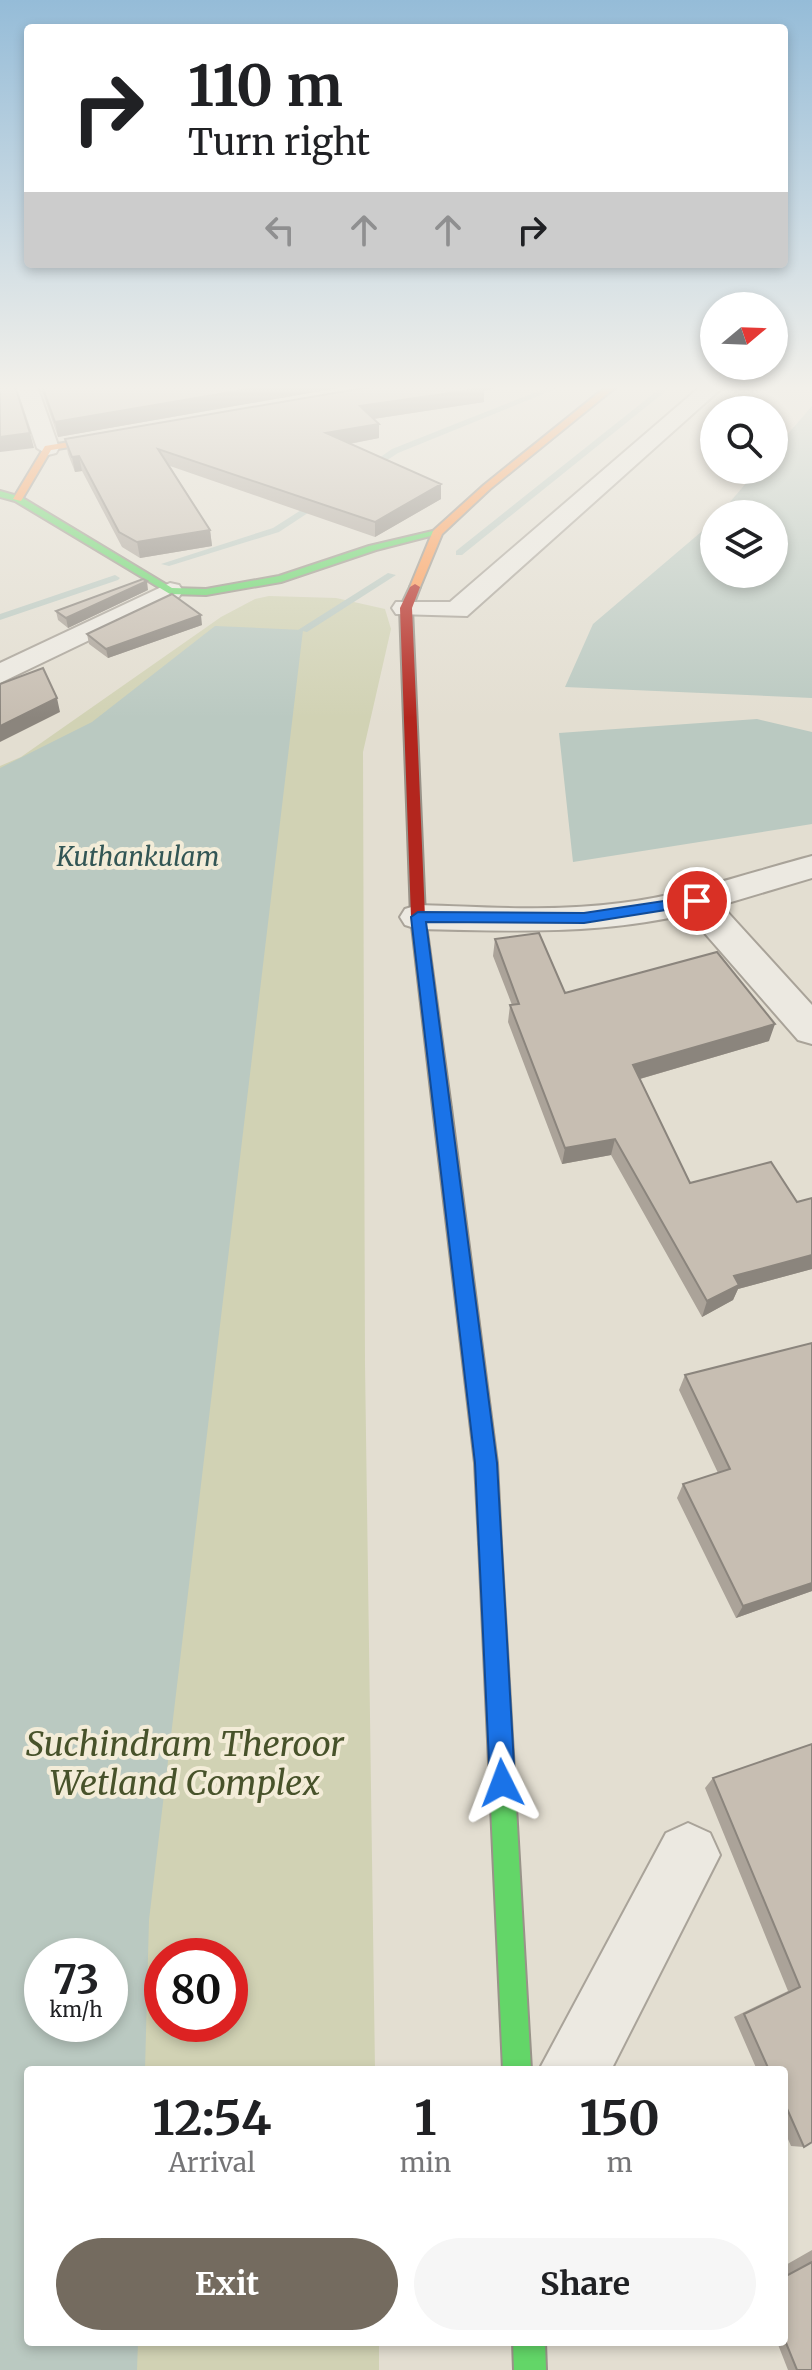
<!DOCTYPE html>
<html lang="en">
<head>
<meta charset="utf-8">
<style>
	body { margin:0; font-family:Merriweather,serif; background:#f6f6f6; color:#202124; height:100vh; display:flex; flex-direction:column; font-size:30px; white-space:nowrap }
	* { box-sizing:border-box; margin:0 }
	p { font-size:26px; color:#757577 }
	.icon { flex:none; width:44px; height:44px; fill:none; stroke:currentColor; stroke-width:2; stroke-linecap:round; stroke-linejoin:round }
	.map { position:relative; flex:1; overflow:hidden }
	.side { position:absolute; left:24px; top:2066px; width:764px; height:280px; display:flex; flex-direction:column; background:#fff; border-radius:8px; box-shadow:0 4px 12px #0003 }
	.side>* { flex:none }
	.hud { position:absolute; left:24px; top:24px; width:764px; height:244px; border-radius:8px; box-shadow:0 4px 12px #0003; background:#fff; color:#202124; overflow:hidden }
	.needle { width:52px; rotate:71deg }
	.buttons { position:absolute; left:700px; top:292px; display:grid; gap:16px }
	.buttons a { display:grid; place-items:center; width:88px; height:88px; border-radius:50%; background:#fff; box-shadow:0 4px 12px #0003; font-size:40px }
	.speed { position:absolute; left:24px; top:1938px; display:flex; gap:16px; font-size:40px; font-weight:700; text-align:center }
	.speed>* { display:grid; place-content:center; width:104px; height:104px; border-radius:50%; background:#fff; box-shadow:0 4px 12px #0003; line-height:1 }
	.speed small { font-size:20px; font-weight:400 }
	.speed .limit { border:12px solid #d22; background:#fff; color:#111 }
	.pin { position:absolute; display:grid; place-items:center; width:68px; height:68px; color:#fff; margin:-34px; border:4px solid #fff; border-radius:50%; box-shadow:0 2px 8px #0007 }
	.me { position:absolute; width:88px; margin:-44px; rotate:357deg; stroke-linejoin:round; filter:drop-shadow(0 0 6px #0008) }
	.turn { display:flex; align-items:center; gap:28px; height:168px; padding:0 32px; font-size:36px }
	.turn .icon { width:104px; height:104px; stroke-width:2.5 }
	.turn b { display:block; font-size:56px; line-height:68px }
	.lanes { display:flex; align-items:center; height:76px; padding:0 32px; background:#0003; justify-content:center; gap:40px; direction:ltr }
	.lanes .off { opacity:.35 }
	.eta { display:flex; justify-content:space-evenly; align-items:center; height:136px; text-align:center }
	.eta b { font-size:48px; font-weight:700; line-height:56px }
	.primary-button { display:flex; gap:16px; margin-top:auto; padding:16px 32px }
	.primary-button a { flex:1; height:92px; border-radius:48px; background:#746b5f; color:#fff; font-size:32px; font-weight:700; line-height:92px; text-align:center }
	.primary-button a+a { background:#f6f6f6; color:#202124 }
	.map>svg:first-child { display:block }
</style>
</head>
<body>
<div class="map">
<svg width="812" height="2370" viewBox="0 0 812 2370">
	<rect width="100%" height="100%" fill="#e3ded1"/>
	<!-- green -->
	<path fill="#d1d2b4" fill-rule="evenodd" d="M 269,596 L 336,598 L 385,609 L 391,629 L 363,752 L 365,1364 L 375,2070 L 28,2070 L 28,2342 L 379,2342 L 379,2370 L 0,2370 L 0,766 L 21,757 L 221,617 L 255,599 ZM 42,1956 L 110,1956 L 110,2024 L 42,2024 ZM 162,1956 L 230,1956 L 230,2024 L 162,2024 Z"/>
	<!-- water -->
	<path fill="#bac9c1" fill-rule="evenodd" d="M 812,406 L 812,698 L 565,687 L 593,624 L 714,521 L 714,574 L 774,574 L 774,514 L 720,514 L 757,470 L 774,470 L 774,450 Z
		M 215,626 L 303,630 L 149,1920 L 145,2070 L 28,2070 L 28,2342 L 138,2342 L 137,2370 L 0,2370 L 0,768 L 92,722 ZM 42,1956 L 110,1956 L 110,2024 L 42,2024 Z
		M 757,719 L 812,732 L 812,824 L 573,862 L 559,733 Z"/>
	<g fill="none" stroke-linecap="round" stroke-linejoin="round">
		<!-- stream -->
		<path fill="#bac9c1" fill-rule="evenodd" d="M 551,386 L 563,386 L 398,453 L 369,472 L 362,470 L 392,449 Z
			M 663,386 L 672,386 L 462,555 L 456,555 L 456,551 Z
			M 320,498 L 324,501 L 323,503 L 279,532 L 169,566 L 161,564 L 273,528 Z
			M 388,573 L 396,575 L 307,632 L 298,630 Z
			M 115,575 L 120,578 L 118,580 L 0,620 L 0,614 Z"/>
		<defs>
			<path id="street" d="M 16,386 L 37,386 L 59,448 L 56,453 L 48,455 L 37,448 Z
				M 701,386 L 724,386 L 467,616 L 396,614 L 392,608 L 396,602 L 450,602 Z
				M 170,583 L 179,585 L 183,591 L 179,597 L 0,683 L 0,663 Z
				M 812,856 L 812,878 L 721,905 L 812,1005 L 812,1044 L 798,1040 L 688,914 C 598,935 510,931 418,929 L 405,925 L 400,917 L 405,909 L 418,905 C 485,907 554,912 621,903 C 687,895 748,873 812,856 Z
				M 688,1823 L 710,1833 L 720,1855 L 611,2070 L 539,2070 L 666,1833 Z"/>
			<path id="fast" d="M 0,491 L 21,497 L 172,588 L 206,589 L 279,576 L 369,546 L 437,530 L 442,533 L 376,550 L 281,582 L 206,595 L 170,594 L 15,501 L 0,497 Z
				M 490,1532 L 498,1535 L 501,1543 L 531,2070 L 503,2070 L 479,1543 L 482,1535 Z
				M 513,2342 L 545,2342 L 546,2370 L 514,2370 Z"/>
			<path id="slow" d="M 607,386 L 617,386 L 490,489 L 442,534 L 420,587 L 411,589 L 410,587 L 433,531 L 484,485 Z
				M 124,433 L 127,438 L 51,450 L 21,501 L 13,499 L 45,446 Z
				M 442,1102 L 451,1108 L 497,1463 L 501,1543 L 498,1551 L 490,1554 L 482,1551 L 479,1543 L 475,1463 L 433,1108 Z"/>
			<path id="jam" d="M 415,584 L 420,587 L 412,608 L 425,917 L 451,1108 L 442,1114 L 433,1108 L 411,917 L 400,608 L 410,587 Z"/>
		</defs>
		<!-- street casing -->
		<use href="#street" stroke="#a9a399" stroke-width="4"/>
		<!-- fast casing -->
		<use href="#fast" stroke="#999389" stroke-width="4"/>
		<!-- slow casing -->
		<use href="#slow" stroke="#999389" stroke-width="4"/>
		<!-- jam casing -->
		<use href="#jam" stroke="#999389" stroke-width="4"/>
		<!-- street -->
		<use href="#street" fill="#ece9e1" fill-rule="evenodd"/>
		<!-- fast -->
		<use href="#fast" fill="#63d668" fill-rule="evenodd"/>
		<!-- slow -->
		<use href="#slow" fill="#ff974d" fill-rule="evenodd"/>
		<!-- jam -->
		<use href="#jam" fill="#b3261e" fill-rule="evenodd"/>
	</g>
	<!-- wall -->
	<path fill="#aba399" d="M 40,386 L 349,386 L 58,437 Z
		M 375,386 L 504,386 L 484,391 L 484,402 L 373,419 L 379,424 L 379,438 L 350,444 L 441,484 L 441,499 L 375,537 L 170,466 L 210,530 L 212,546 L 140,558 L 122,547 L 82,471 L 75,472 L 68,454 L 65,439 Z
		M 148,590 L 68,628 L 58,620 L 56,611 Z
		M 202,625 L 108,658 L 89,644 L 87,634 Z
		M 495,939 L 565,993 L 769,1041 L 640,1079 L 690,1183 L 797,1202 L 812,1198 L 812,1269 L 738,1289 L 733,1300 L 702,1317 L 611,1155 L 562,1164 L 508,1022 L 510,1005 L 512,1005 L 493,956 Z
		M 685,1375 L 812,1591 L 736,1618 L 677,1498 L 683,1484 L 718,1473 L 679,1390 Z
		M 812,1744 L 804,2147 L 791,2146 L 784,2130 L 784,2070 L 757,2070 L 734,2017 L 788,1991 L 705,1788 L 713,1778 Z
		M 812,2250 L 812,2370 L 788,2370 L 777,2342 L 784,2342 L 784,2266 Z"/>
	<!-- shaded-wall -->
	<path fill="#8b857d" d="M 266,386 L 349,386 L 58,437 L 55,422 Z
		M 475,386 L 504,386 L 484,391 L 484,402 L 360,421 L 360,406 Z
		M 379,424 L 379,438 L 327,448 L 326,433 Z
		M 30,433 L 34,448 L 0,452 L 0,437 Z
		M 79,456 L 82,471 L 75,472 L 72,457 Z
		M 441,484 L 441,499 L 375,537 L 375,522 Z
		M 210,530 L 212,546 L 140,558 L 137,542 Z
		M 147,581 L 148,590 L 68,628 L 66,618 Z
		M 201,615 L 202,625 L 108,658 L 106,649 Z
		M 57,698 L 60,712 L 0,742 L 0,726 Z
		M 775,1024 L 769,1041 L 629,1082 L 633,1065 Z
		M 615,1139 L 611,1155 L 562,1164 L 565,1148 Z
		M 812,1255 L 812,1269 L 738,1289 L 733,1300 L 702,1317 L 707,1301 L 734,1276 Z
		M 812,1583 L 812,1591 L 736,1618 L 743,1606 Z"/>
	<!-- building -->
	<path fill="#c7beb2" stroke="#8b857d" stroke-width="2" d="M 0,386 L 15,386 L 30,433 L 0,437 Z
		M 42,386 L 266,386 L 55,422 Z
		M 375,386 L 483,386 L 485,388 L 360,406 L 379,424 L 326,433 L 441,484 L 375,522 L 158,449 L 210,530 L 137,542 L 119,532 L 79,456 L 72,457 L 65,439 Z
		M 143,579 L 147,581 L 66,618 L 56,611 Z
		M 172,594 L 201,615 L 106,649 L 87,634 Z
		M 43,668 L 57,698 L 0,726 L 0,684 Z
		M 539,933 L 565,993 L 717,952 L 775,1024 L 633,1065 L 690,1183 L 771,1162 L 797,1202 L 812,1198 L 812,1255 L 734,1276 L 739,1285 L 707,1301 L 615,1139 L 565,1148 L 510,1005 L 519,1004 L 495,939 Z
		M 812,1343 L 812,1583 L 743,1606 L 683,1484 L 730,1469 L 685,1375 Z
		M 812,1744 L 812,2142 L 804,2147 L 784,2102 L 784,2070 L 769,2070 L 744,2014 L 800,1987 L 713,1778 Z
		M 812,2262 L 812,2370 L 797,2370 L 784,2338 L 784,2277 Z"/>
	<!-- sky -->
	<linearGradient id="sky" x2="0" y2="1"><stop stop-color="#95bcd8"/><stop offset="0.54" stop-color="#f2f0ea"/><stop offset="1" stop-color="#f2f0ea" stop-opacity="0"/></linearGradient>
	<rect width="812" height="718" fill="url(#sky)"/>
	<!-- route -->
	<path fill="#1a73e8" stroke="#114b97" stroke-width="2" d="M 697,896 L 705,901 L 703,904 L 584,923 L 426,922 L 497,1463 L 515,1783 L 511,1792 L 502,1795 L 493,1792 L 490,1783 L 475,1463 L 411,917 L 418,912 L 584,913 Z"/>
	<g text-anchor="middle" stroke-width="8" stroke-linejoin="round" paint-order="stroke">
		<!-- far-water labels -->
		<g font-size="26" font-style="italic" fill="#325655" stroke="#f3ecd8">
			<text x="138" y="866">Kuthankulam</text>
		</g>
		<!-- near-park labels -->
		<g font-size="34" font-style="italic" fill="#47522a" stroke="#f3ecd8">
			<text x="185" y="1756">Suchindram Theroor<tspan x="185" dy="39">Wetland Complex</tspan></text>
		</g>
	</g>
</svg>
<div class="buttons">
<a><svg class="needle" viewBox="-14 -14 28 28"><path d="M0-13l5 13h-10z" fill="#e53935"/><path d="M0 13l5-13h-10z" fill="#757577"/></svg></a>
<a><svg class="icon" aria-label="search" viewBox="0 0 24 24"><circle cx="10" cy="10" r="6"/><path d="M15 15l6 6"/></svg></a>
<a><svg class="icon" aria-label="layers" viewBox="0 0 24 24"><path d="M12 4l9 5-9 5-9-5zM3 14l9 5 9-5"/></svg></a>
</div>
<div class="speed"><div>73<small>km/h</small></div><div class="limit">80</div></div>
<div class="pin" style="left:697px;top:901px;background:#d93025"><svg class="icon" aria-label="arrive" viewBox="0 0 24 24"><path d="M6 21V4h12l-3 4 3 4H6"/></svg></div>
<svg class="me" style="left:502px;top:1783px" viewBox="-20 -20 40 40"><path d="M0-17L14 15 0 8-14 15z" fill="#1a73e8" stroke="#fff" stroke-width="4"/></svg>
<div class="hud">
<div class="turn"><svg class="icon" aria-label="right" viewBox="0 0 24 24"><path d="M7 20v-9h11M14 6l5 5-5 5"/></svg><div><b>110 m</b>Turn right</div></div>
<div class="lanes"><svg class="icon off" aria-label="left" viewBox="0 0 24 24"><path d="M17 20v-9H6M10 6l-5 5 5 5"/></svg><svg class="icon off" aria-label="ahead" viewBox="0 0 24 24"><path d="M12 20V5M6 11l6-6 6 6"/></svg><svg class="icon off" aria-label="ahead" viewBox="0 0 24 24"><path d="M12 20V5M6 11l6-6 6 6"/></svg><svg class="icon" aria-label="right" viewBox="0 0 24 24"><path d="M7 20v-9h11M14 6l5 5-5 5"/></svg></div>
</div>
<section class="side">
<div class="eta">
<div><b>12:54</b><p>Arrival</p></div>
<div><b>1</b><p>min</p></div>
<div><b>150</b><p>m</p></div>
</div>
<div class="primary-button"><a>Exit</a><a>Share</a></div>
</section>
</div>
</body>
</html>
